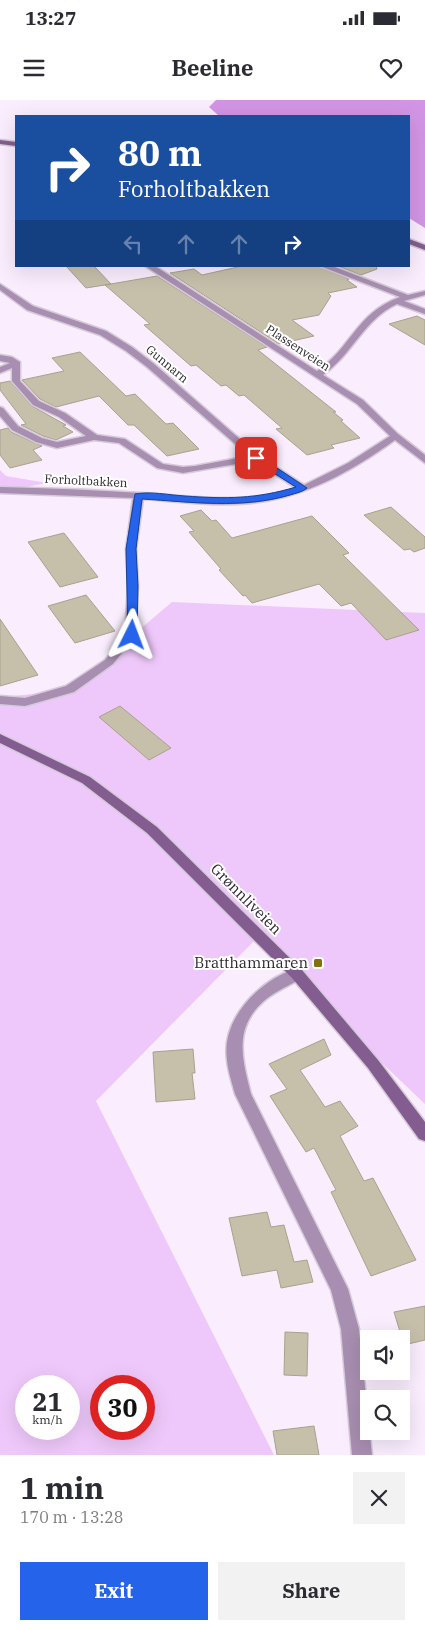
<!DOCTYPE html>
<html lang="en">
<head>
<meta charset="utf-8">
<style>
	body { margin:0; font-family:"IBM Plex Serif",serif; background:#f2f2f3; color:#2b2b33; height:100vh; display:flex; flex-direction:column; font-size:19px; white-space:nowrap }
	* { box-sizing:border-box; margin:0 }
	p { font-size:16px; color:#7c7c81 }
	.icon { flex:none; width:28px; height:28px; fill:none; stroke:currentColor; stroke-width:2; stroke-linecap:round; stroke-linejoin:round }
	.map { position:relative; height:1355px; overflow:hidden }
	.side { display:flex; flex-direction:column; background:#fff; flex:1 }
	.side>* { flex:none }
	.guide { position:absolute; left:15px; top:15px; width:395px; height:152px; border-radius:0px; box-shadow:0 5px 20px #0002; background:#1a4fa0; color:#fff; overflow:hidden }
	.fabs { position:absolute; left:360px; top:1230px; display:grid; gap:10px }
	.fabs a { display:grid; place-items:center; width:50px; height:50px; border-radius:0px; background:#fff; box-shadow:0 5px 20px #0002; font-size:25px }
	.speed { position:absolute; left:15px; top:1275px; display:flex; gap:10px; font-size:25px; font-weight:700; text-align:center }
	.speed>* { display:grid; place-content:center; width:65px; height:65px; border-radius:50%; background:#fff; box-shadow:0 5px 20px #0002; line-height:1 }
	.speed small { font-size:12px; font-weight:400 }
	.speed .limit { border:8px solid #d22; background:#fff; color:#111 }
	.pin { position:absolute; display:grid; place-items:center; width:42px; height:42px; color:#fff; margin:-21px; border-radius:10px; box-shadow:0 2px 8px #0006 }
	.me { position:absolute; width:55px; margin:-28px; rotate:3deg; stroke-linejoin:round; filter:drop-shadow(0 0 4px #0008) }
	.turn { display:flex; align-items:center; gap:18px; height:105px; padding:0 20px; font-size:22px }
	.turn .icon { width:65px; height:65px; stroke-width:2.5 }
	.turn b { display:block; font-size:35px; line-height:42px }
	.lanes { display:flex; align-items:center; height:48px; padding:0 20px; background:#0003; justify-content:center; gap:25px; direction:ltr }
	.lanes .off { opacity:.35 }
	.round { display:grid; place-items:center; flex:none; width:52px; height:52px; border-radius:0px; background:#f2f2f3 }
	.overview { display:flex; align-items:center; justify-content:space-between; height:85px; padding:0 20px }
	h1 { font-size:30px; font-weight:700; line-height:38px }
	.action { display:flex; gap:10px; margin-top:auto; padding:10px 20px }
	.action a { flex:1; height:58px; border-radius:0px; background:#2563eb; color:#fff; font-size:20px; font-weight:700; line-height:58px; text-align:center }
	.action a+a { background:#f2f2f3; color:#2b2b33 }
	.status { display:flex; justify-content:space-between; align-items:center; height:35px; padding:0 25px; background:#fff; direction:ltr }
	.status svg { height:14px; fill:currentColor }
	header { display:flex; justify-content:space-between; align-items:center; height:65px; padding:0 20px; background:#fff; font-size:22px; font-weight:700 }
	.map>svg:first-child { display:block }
</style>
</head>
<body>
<div class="status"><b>13:27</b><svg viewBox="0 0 49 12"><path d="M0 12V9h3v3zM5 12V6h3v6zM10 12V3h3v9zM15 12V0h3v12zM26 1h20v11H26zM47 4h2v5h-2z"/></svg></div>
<header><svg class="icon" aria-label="menu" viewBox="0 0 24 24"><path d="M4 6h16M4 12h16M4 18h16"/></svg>Beeline<svg class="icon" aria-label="heart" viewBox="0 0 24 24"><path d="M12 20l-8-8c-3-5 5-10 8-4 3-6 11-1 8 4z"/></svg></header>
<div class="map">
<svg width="425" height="1355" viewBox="0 0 425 1355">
	<rect width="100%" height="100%" fill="#faeefe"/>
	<!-- green -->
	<path fill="#eec8fa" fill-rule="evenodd" d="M 0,370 L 6,376 L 47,383 L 9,390 L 0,389 Z
		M 172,502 L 425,513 L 425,1004 L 254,841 L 96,1001 L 274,1355 L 0,1355 L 0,597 L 67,591 ZM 26,1286 L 69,1286 L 69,1329 L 26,1329 ZM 101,1286 L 144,1286 L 144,1329 L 101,1329 Z"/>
	<!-- water -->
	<path fill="#d295e5" d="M 216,0 L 425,0 L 425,128 L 409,118 L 409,16 L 219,16 L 209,7 Z"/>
	<!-- building -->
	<path fill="#c6bfaa" stroke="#a8a28d" d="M 66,166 L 94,166 L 111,184 L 86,188 Z
		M 242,166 L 318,166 L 349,179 L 347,180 L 357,187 L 328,193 L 331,196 L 319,215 L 292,220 L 314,236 L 279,244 L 170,173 L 194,169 L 202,175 Z
		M 338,166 L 376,166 L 377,169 L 361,175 Z
		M 157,176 L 267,247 L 258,250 L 336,312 L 333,312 L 343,320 L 341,321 L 360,338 L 331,345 L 334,348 L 307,355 L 276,329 L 282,328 L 244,295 L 239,296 L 226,285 L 221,286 L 196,265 L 191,266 L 144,225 L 150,224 L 105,185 Z
		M 417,216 L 425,220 L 425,245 L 389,224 Z
		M 80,252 L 126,296 L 135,294 L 166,324 L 173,323 L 199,349 L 167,356 L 134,325 L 128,325 L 99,296 L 56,307 L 40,299 L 22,280 L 64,271 L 52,258 Z
		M 10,281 L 32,306 L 66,325 L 63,326 L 73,332 L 56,340 L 43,336 L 21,325 L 26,324 L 0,290 L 0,283 Z
		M 8,328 L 11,332 L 42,346 L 33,350 L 42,360 L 10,368 L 0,355 L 0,330 Z
		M 391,407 L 425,437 L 425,448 L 414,452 L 410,449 L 404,450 L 364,415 Z
		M 201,410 L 212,421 L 216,420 L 232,438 L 312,416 L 349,453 L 343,455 L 419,530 L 386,540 L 351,503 L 341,506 L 319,484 L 252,503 L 245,495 L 243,496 L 219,470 L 221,469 L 189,432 L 194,431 L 180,416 Z
		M 64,433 L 98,477 L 60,487 L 28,442 Z
		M 86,495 L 115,531 L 75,543 L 48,506 Z
		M 0,519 L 38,575 L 0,586 Z
		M 120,606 L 171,648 L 149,660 L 99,617 Z
		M 324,939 L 331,955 L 300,970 L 325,1007 L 340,1001 L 358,1026 L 340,1036 L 364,1081 L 373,1078 L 416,1160 L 371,1176 L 331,1092 L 336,1090 L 314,1048 L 306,1052 L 270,996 L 287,989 L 269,964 Z
		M 193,949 L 195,973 L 192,973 L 195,999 L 156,1002 L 153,952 Z
		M 267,1112 L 271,1127 L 284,1125 L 294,1162 L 307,1160 L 313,1182 L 281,1188 L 277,1170 L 242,1176 L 229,1118 Z
		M 425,1206 L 425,1240 L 404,1245 L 394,1212 Z
		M 285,1232 L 308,1233 L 307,1276 L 284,1275 Z
		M 314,1326 L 319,1355 L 277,1355 L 273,1331 Z"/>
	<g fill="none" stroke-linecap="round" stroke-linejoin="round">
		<defs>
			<path id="street" d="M 145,166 L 155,166 L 317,271 C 352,247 355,214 400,197 L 320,166 L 332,166 L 408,195 L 425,191 L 425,195 L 404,201 L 425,209 L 425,214 L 397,204 C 363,220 353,254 323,275 L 363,300 L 398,334 L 425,355 L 425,363 L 395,340 C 348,374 297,402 238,404 C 206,406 174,401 143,399 L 136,449 L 138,485 L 135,537 L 113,564 L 74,592 L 25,606 L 0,604 L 0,596 L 25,598 L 66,586 L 105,560 L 125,535 L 128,485 L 126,449 L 133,398 L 0,393 L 0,387 C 47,388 94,390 141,393 C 194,396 245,405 296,388 L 254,361 L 183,373 L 157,368 L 119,343 L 94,340 L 57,348 L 36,342 L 12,330 L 0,316 L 0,307 L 3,308 L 18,326 L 42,338 L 57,342 L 86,336 L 59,317 L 33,305 L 12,281 L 12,268 L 0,273 L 0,267 L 10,263 L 0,261 L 0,255 L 12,257 L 20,262 L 20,281 L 39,301 L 65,313 L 97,335 L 125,339 L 163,364 L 183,367 L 195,366 L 249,356 L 147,267 L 126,251 L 100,235 L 27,210 L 0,190 L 0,184 L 33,206 L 106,231 L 132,247 L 153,263 L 259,356 L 304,385 L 348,363 L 390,336 L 357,304 Z
				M 297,868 L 302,870 L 304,874 L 302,878 C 290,885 276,891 265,900 C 233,927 242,959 251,994 L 348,1189 L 359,1229 L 372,1355 L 352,1355 L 341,1229 L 331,1190 L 235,994 C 232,983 228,971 227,960 C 221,918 260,880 297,868 Z"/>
			<path id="secondary" d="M 0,40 L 16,42 L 16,46 L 0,44 Z
				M 409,139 L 425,145 L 425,150 L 409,144 Z
				M 0,634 L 90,677 L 157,727 L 302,870 L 378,960 L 425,1022 L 425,1041 L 419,1039 L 368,968 L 292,878 L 147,733 L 82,683 L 0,643 Z"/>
		</defs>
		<!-- street casing -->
		<use href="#street" stroke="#d5cad9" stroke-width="3"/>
		<!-- secondary casing -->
		<use href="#secondary" stroke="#d5cad9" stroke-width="3"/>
		<!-- street -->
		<use href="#street" fill="#a88eb0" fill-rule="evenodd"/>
		<!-- secondary -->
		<use href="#secondary" fill="#835d8f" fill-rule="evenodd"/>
	</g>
	<!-- route -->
	<path fill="#2563eb" stroke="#184099" d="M 253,356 L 259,356 L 307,388 C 303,392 296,393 290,395 C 242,409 191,402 142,399 L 136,449 L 138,486 L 137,535 L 132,538 L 128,537 L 126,449 L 135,394 C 150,391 169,395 185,396 C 226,399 256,399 296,387 L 253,360 Z"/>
	<!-- markers -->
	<rect fill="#876f10" stroke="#fff" stroke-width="2" x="313" y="858" width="10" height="10" rx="2.5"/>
	<g text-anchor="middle" stroke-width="4" stroke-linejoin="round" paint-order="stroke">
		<!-- far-street labels -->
		<g font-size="12" fill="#2d282f" stroke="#fff">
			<text transform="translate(298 248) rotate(33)" y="4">Plassenveien</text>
			<text transform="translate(167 264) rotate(40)" y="4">Gunnarn</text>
			<text transform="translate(86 381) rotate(3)" y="4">Forholtbakken</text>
		</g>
		<!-- street labels -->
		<g font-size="15" fill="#2d282f" stroke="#fff">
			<text transform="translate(246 799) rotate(45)" y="5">Grønnliveien</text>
		</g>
		<!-- poi labels -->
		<g font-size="15" fill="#2d282f" stroke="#fff" text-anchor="end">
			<text x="308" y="868">Bratthammaren</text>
		</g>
	</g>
</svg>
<div class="fabs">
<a><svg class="icon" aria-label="sound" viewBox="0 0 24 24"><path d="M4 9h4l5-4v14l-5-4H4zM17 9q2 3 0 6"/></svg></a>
<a><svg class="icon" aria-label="search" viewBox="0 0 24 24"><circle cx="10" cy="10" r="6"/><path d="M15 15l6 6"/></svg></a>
</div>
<div class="speed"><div>21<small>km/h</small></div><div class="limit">30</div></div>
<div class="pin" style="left:256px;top:358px;background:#d93025"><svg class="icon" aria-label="arrive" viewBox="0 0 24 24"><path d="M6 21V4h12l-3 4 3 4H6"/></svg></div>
<svg class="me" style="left:132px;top:535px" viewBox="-20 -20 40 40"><path d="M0-17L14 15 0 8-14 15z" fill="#2563eb" stroke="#fff" stroke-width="4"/></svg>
<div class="guide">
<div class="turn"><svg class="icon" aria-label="right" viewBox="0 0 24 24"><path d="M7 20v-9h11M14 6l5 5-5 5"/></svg><div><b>80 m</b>Forholtbakken</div></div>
<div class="lanes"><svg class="icon off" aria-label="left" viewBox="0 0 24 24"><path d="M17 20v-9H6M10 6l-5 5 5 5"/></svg><svg class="icon off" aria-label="ahead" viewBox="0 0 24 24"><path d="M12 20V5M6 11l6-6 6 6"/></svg><svg class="icon off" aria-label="ahead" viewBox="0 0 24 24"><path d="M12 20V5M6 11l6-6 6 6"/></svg><svg class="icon" aria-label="right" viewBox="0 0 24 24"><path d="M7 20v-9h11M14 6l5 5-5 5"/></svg></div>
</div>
</div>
<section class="side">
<div class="overview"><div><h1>1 min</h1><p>170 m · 13:28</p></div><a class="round"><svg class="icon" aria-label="close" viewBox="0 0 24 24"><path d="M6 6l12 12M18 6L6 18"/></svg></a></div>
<div class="action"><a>Exit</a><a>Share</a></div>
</section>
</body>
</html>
